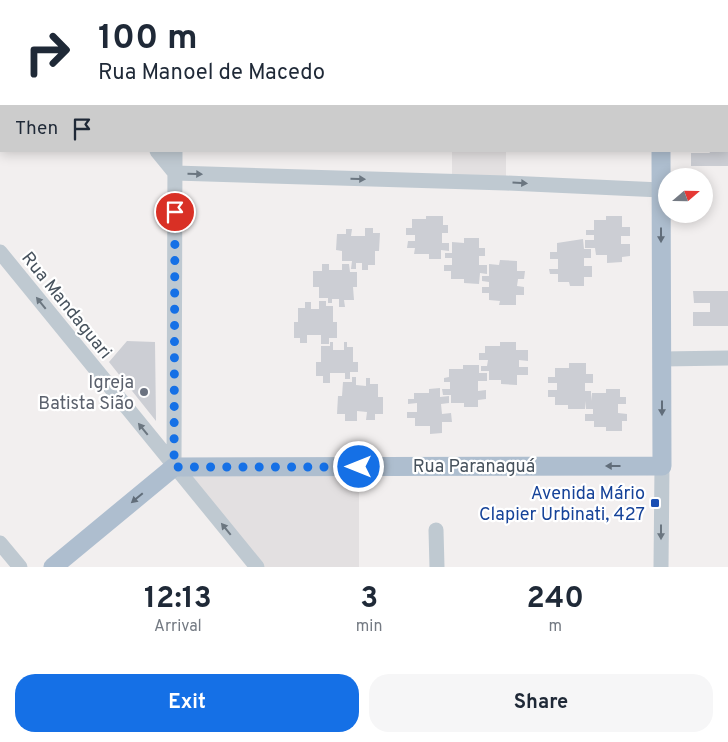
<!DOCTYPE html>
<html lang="en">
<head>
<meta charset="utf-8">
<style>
	body { margin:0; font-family:Overpass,sans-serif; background:#f6f6f7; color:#1f2937; height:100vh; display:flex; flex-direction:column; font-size:19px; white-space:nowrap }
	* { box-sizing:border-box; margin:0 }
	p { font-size:16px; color:#747a83 }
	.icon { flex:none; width:28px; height:28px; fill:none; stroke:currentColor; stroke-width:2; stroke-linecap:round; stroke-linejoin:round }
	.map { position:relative; height:567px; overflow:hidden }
	.side { display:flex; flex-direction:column; background:#fff; flex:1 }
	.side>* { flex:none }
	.guide { position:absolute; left:0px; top:0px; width:729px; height:152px; box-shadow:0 2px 12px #0003; background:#fff; color:#1f2937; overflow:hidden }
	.needle { width:32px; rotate:70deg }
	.fabs { position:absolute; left:658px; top:168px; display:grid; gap:10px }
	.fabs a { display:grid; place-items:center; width:55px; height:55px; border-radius:50%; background:#fff; box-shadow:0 2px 12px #0003; font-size:25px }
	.pin { position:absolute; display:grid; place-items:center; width:42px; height:42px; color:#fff; margin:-21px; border:2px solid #fff; border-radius:50%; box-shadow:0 1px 5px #0007 }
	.me { position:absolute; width:55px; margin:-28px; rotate:270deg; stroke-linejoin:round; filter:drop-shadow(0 0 4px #0008) }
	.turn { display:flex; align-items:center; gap:18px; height:105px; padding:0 15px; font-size:22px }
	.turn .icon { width:65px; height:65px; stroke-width:2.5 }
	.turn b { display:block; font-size:35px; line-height:42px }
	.then { display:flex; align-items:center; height:48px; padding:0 15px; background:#0003; gap:10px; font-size:19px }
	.eta { display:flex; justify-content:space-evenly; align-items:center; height:85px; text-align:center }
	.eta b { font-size:30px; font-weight:700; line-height:35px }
	.primary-button { display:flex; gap:10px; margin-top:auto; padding:10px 15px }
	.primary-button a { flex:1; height:58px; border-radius:20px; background:#1570e6; color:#fff; font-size:20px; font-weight:700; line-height:58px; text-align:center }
	.primary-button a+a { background:#f6f6f7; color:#1f2937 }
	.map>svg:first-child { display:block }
</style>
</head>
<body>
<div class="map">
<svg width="728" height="567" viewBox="0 0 728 567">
	<rect width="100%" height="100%" fill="#f2efef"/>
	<!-- education -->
	<path fill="#e3e0e1" d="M 416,0 L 662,0 L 662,1 L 416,1 Z
		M 452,151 L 506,151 L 506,179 L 452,177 Z
		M 174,467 L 359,467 L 359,567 L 257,567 Z"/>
	<!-- building -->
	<path fill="#ccced4" d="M 709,151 L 728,151 L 728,166 L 691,166 L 691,153 L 710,153 Z
		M 426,216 L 443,216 L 443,225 L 448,225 L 448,233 L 442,233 L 442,243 L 449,243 L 449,251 L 441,250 L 441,259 L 429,259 L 429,254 L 414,254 L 415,248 L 407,248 L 408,241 L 415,241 L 415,235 L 406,235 L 406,228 L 412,228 L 412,219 L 426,219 Z
		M 606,216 L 622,216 L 622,227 L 630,227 L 630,236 L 621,236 L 621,244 L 630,244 L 630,256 L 622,257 L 622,262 L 607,263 L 607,255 L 596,255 L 595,248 L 585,248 L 585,240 L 594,240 L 594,235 L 586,235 L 586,230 L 594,230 L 594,220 L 606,220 Z
		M 365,228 L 373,228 L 373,233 L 380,233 L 379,251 L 375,251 L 375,265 L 368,265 L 368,270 L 362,270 L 362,263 L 356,263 L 356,269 L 351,269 L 352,261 L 342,261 L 342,251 L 336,250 L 337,234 L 346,234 L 346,229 L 352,229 L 351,236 L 365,236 Z
		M 464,238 L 479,238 L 479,248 L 485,248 L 485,256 L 479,256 L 479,265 L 487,265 L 487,274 L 480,273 L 479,284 L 464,283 L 464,279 L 451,279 L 451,271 L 444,271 L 444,265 L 452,265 L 452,258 L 445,258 L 445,253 L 452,253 L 452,242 L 464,243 Z
		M 583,239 L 584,249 L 591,249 L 591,258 L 584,258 L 584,266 L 592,266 L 592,277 L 584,277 L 584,286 L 570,286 L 569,282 L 558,282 L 558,274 L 550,274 L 549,269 L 558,269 L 558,259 L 550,259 L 550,252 L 557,252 L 557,243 Z
		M 500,260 L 517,261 L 517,271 L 525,271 L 524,279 L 518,279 L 517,286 L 524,287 L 524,295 L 516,295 L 516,305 L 499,305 L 500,301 L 489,300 L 489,293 L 482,293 L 482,287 L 489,287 L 489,282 L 482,281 L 482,276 L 489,276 L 489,264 L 499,265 Z
		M 322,264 L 329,264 L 329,270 L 342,270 L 342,264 L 349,264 L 350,272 L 357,272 L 357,287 L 353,287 L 354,300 L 344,300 L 345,307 L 339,307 L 339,299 L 332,299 L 332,303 L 328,303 L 328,298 L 319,298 L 319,287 L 313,287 L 313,271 L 322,271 Z
		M 693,291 L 728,291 L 728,326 L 693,326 L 693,312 L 710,312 L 710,303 L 694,303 Z
		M 319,301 L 326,301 L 326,306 L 333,306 L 333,322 L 337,322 L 337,338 L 329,338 L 329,344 L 321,344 L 321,335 L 307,335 L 307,343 L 300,343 L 300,338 L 294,338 L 294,322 L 298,322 L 298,308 L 305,308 L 305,302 L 311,302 L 311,309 L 319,309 Z
		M 127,341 L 155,342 L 156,421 L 109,362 Z
		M 330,342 L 333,342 L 333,350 L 344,350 L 344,342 L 347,342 L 347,347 L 353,347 L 353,362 L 358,362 L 358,372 L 350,372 L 350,379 L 345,379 L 345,373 L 330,373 L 330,383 L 323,383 L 323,376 L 316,376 L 316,362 L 321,362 L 321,346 L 330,346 Z
		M 500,342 L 516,342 L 516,350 L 528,350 L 528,361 L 519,360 L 519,367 L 528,367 L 528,375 L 517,375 L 517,385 L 501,384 L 501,380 L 489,380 L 489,371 L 481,371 L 481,366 L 487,366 L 488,360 L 479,360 L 479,353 L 485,353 L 485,346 L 500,346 Z
		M 569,363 L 586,363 L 586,374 L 593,374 L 593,383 L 585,383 L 585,391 L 591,391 L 591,401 L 592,393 L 606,393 L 606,389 L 620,389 L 620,397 L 626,397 L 626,404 L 618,404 L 618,413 L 627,414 L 627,421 L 622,421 L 622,431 L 606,431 L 606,427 L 594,427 L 594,421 L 585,421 L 585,414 L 593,414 L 593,409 L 586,409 L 586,401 L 585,409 L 568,409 L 568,405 L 555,405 L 555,397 L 548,397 L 548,390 L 557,390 L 557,383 L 548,383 L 548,377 L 555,377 L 555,368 L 569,368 Z
		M 463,365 L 479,365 L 479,373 L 487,373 L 487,381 L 478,381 L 478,391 L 486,390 L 486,399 L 478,400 L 478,407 L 464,407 L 464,403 L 451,403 L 451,395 L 443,395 L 442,389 L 450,389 L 450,382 L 444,382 L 444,378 L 449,377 L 449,369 L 463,369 Z
		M 352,377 L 356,377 L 356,385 L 366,386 L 366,378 L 370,378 L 370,384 L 378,384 L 378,397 L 383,397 L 383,414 L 375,414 L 375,420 L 366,420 L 367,412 L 357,411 L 357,421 L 345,421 L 345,414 L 337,414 L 338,396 L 342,396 L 343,382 L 352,382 Z
		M 440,388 L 440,397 L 449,396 L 449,403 L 441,404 L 442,414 L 451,413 L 452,422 L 442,422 L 442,433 L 430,434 L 430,426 L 415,426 L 415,418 L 407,418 L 407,412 L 417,412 L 417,403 L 408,404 L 408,399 L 414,399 L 414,393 L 429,393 L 429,389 Z"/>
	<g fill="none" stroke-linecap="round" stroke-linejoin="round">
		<!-- minor -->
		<path stroke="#bfc9d1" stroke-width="15" d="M 30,0 L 31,1
			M 176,1 L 176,0
			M 0,100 L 1,99
			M 157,151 L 175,173 L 506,183 L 661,190
			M 0,252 L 257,567
			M 662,359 L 728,358
			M 174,467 L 175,151
			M 436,530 L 437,567
			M 0,543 L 20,567
			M 661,567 L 662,466"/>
		<!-- major -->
		<path stroke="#aebecf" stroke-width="19" d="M 662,0 L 662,1
			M 53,567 L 174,467 L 662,466 L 661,151"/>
	</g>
	<!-- one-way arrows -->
	<defs><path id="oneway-solid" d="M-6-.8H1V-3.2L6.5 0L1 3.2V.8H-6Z" transform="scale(1.25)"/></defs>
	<g fill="#6b7680">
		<use href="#oneway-solid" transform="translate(195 174) rotate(2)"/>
		<use href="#oneway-solid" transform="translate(358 179) rotate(1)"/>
		<use href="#oneway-solid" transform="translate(520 183) rotate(3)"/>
		<use href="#oneway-solid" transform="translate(41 303) rotate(-129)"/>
		<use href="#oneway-solid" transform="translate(143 429) rotate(-129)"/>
		<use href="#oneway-solid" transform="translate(226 529) rotate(-129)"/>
		<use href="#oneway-solid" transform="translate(661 532) rotate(90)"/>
	</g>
	<g fill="#616d7a">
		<use href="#oneway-solid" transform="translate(661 235) rotate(90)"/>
		<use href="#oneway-solid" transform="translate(662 408) rotate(90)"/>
		<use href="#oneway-solid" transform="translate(613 466) rotate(180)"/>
		<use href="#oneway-solid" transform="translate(137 498) rotate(140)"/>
	</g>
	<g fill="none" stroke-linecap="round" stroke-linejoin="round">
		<!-- route -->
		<path stroke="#1570e6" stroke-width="9" stroke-dasharray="0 16.2" d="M 175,212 L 174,467 L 359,467"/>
	</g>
	<!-- markers -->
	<circle fill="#6b7280" stroke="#fff" stroke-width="2" cx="144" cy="392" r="5"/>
	<rect fill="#1a4fb4" stroke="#fff" stroke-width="2" x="650" y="498" width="10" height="10" rx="2.5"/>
	<g text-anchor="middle" stroke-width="4.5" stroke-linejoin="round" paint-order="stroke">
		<!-- street labels -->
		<g font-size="18" fill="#47525d" stroke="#fff">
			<text transform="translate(67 305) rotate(51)" y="6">Rua Mandaguari</text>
			<text x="474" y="472">Rua Paranaguá</text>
		</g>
		<!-- worship labels -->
		<g font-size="18" fill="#5b616d" stroke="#fff" text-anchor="end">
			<text x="134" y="388">Igreja<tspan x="134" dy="21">Batista Sião</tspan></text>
		</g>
		<!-- transit labels -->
		<g font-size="18" fill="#164399" stroke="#fff" text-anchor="end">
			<text x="645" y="499">Avenida Mário<tspan x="645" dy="21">Clapier Urbinati, 427</tspan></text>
		</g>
	</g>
</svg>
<div class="fabs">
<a><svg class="needle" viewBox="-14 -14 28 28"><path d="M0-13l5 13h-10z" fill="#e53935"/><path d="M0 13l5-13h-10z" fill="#747a83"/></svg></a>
</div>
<div class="pin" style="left:175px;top:212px;background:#d93025"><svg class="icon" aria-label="arrive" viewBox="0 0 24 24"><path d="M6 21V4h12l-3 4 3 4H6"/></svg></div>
<svg class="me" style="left:359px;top:467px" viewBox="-20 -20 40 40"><circle r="17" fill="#1570e6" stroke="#fff" stroke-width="3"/><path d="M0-11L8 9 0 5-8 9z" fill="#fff"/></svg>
<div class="guide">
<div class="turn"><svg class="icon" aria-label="right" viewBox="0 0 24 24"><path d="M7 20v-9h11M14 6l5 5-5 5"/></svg><div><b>100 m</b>Rua Manoel de Macedo</div></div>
<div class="then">Then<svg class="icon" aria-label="arrive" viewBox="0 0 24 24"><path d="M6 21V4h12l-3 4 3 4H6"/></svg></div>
</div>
</div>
<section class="side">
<div class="eta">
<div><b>12:13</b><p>Arrival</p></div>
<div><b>3</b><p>min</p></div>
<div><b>240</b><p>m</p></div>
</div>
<div class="primary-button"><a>Exit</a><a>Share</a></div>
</section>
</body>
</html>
